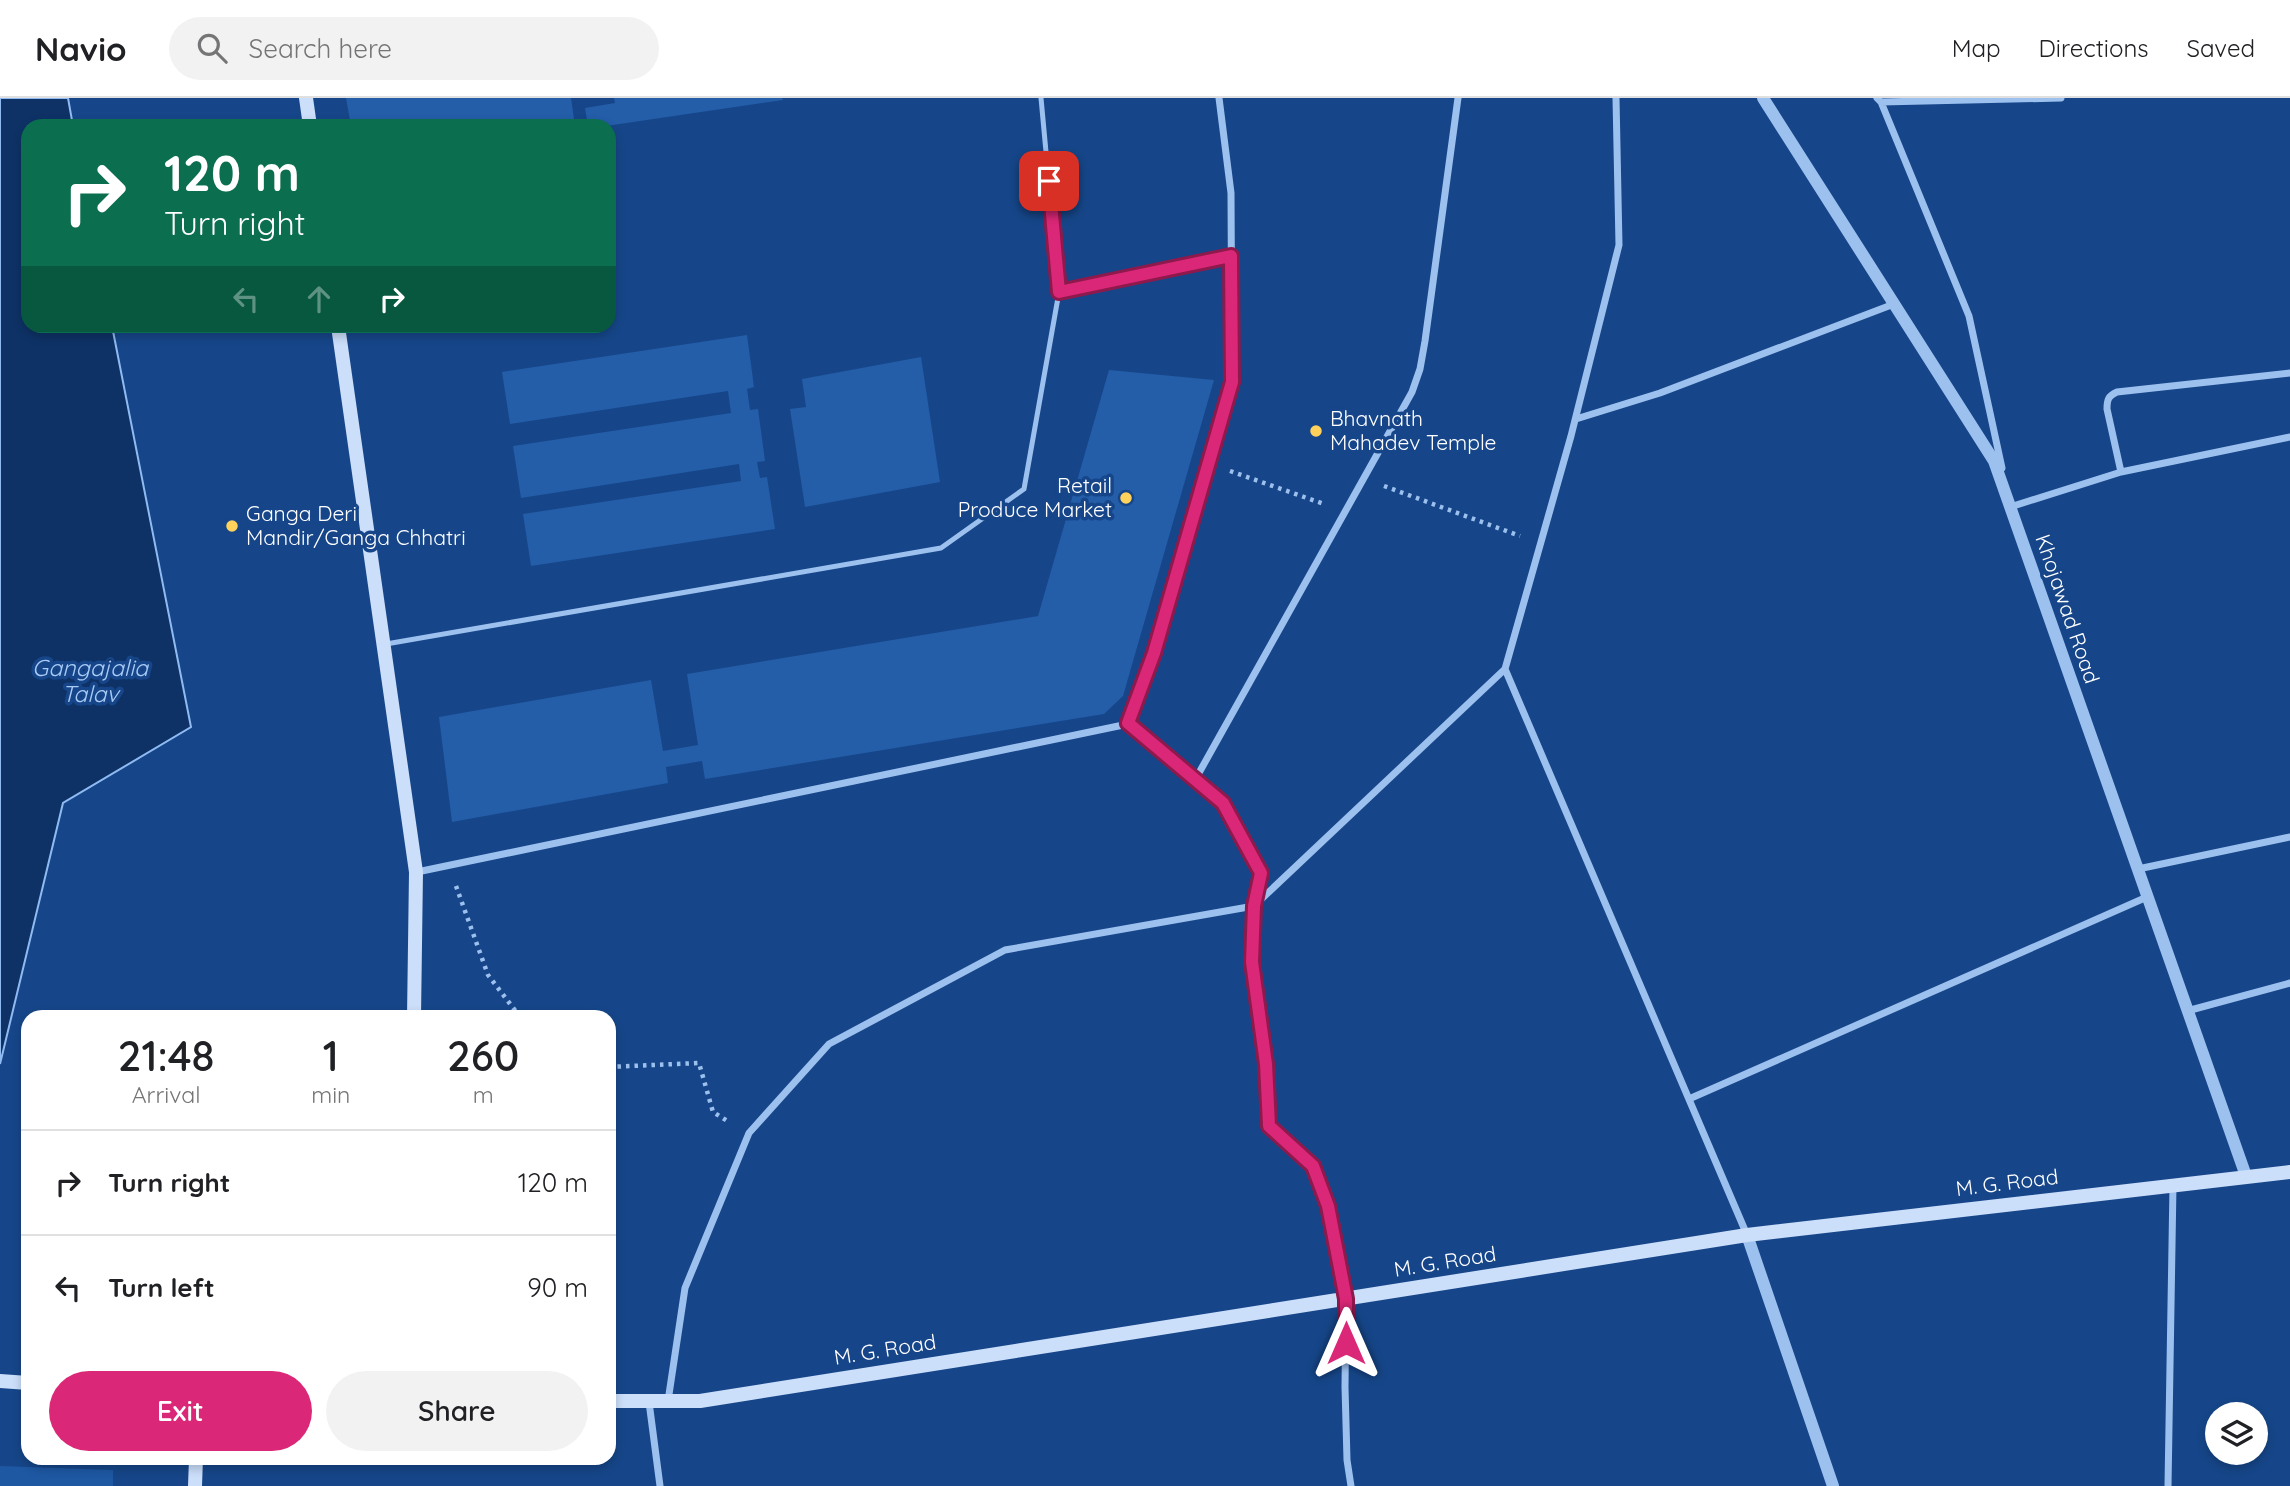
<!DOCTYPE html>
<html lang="en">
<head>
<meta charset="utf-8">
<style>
	body { margin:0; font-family:Quicksand,sans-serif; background:#f2f2f2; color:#202124; height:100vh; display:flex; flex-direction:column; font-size:26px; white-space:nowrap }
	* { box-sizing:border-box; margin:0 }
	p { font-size:23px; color:#757577 }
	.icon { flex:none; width:38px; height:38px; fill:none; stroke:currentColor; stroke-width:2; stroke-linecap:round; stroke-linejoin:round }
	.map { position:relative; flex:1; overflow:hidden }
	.side { position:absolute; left:21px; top:912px; width:595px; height:455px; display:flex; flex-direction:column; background:#fff; border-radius:21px; box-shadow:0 4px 10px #0003 }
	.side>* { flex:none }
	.hud { position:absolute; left:21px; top:21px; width:595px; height:214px; border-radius:21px; box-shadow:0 4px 10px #0003; background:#0b6e4f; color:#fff; overflow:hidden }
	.tools { position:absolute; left:2205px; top:1304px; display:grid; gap:14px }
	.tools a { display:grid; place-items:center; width:63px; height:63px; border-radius:50%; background:#fff; box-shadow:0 4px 10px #0003; font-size:35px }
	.pin { position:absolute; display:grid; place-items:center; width:60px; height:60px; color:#fff; margin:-30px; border-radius:14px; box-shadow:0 4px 10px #0006 }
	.me { position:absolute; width:77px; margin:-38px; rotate:0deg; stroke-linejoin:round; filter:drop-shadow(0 0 5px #0008) }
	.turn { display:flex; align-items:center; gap:24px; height:147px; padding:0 28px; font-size:32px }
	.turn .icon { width:91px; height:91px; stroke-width:2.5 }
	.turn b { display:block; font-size:49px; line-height:60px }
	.lanes { display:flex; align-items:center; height:66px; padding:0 28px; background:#0003; justify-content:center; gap:35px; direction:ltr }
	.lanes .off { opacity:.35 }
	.eta { display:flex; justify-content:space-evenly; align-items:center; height:119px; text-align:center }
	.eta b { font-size:42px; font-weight:600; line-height:49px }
	.primary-button { display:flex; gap:14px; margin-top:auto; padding:14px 28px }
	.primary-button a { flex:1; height:80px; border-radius:42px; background:#db2777; color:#fff; font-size:28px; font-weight:600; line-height:80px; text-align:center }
	.primary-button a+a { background:#f2f2f2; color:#202124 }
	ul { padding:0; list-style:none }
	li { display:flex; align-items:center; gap:21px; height:105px; padding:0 28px; border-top:2px solid #e0e0e0 }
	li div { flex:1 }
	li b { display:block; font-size:26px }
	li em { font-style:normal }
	header { display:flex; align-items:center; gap:42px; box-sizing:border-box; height:98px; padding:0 35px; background:#fff; border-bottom:2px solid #e0e0e0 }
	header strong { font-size:33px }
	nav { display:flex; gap:38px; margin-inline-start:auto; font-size:24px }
	.search { width:490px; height:63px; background:#f2f2f2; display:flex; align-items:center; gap:18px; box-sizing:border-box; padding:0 24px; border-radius:38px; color:#757577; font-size:26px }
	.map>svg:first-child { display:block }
</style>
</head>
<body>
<header>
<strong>Navio</strong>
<div class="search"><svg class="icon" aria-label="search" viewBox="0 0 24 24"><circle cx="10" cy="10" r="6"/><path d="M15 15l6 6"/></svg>Search here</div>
<nav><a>Map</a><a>Directions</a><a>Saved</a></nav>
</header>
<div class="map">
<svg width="2290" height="1388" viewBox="0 0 2290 1388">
	<rect width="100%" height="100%" fill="#164689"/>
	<!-- green -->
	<path fill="#1e58a3" d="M 0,1368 L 113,1372 L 113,1388 L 0,1388 Z"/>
	<!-- water -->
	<path fill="#0e3266" stroke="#8fbbf2" stroke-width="2" d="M 0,0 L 68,0 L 73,28 L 28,28 L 28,228 L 112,228 L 191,629 L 63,705 L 0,966 Z"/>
	<!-- building -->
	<path fill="#245da8" d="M 346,0 L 571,0 L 575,28 L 351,28 Z
		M 614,0 L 782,0 L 783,2 L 606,28 L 588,28 L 585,10 L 615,5 Z
		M 747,237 L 754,289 L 747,291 L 750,312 L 758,311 L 765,363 L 757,364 L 760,380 L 767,379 L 775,431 L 531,468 L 523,416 L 741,383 L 739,366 L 521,400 L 513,348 L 731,315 L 728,293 L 510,326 L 502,274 Z
		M 921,259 L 940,384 L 805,409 L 790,311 L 806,309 L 802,281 Z
		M 1109,272 L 1214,282 L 1123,598 L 1104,616 L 705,681 L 702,663 L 666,669 L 668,685 L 452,724 L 439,619 L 651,582 L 663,653 L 698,647 L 687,576 L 1038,518 Z"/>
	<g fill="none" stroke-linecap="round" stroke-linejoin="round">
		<!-- path -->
		<path stroke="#9dc1ef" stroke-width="4.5" stroke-dasharray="3.5 5" stroke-linecap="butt" d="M 1230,373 L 1324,406
			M 1384,388 L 1520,438
			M 456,788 L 488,877 L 520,919
			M 609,969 L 699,965 L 713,1014 L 729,1024"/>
		<!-- service -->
		<path stroke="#9dc1ef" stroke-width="5" d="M 1059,194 L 1231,158
			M 386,546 L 941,450 L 1024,391 L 1059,194 L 1041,0"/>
		<!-- minor -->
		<path stroke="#9dc1ef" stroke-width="7" d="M 1616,0 L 1619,147 L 1571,338 L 1505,571 L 1747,1137
			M 1877,0 L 1881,4 L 1969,218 L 2002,370
			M 1881,4 L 2061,0
			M 1576,321 L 1660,295 L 1894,206
			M 2121,374 L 2107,311 C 2107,302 2108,298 2117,294 L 2290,275
			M 2010,409 L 2121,374 L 2290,339
			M 1128,626 L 1223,705 L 1261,775 L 1254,808 L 1252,865 L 1266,966 L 1269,1028 L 1313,1068 L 1327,1108 L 1346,1201 L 1345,1289 L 1347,1362 L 1351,1388
			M 1195,682 L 1412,294 L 1420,271 L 1425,243 L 1458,0
			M 2138,771 L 2290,739
			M 417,774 L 1128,626 L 1154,555 L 1232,284 L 1231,95 L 1219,0
			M 2187,913 L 2290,885
			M 1689,1001 L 2147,799
			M 668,1303 L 685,1190 L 749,1035 L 829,946 L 1005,852 L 1254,808 L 1505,571
			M 649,1304 L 660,1388
			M 2168,1388 L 2173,1087"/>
		<!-- tertiary -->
		<path stroke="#9dc1ef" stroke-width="12" d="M 1763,0 L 1994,363 L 2246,1078
			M 1747,1137 L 1833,1388"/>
		<!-- secondary -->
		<path stroke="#cbdefa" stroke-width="14" d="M 306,0 L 310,28
			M 338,228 L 416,774 L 414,919
			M 0,1283 L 28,1285
			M 609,1303 L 700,1303 L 1747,1137 L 2290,1074
			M 195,1388 L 196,1360"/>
	</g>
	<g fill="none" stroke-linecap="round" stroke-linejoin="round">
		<defs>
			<path id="route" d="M 1049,83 L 1059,194 L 1231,158 L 1232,284 L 1154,555 L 1128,625 L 1223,705 L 1261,775 L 1254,808 L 1252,864 L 1266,966 L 1269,1028 L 1313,1068 L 1328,1108 L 1346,1201 L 1346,1245"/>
		</defs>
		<!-- route casing -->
		<use href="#route" stroke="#8e194d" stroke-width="18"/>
		<!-- route -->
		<use href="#route" stroke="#db2777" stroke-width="12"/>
	</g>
	<!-- markers -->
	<g fill="#ffd25b" stroke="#164689" stroke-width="2.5">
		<circle cx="1316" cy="333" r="7"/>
		<circle cx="1126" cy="400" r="7"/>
		<circle cx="232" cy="428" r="7"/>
	</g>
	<g text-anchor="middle" stroke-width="7" stroke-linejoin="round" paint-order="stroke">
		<!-- poi labels -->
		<g font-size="21" fill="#fff" stroke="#164689" text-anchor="start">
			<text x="1330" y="328">Bhavnath<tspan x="1330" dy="24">Mahadev Temple</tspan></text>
			<text x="1112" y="395" text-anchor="end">Retail<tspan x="1112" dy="24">Produce Market</tspan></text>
			<text x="246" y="423">Ganga Deri<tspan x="246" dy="24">Mandir/Ganga Chhatri</tspan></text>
		</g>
		<!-- street labels -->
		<g font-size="21" fill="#fff" stroke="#164689">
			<text transform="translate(2067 511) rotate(71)" y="7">Khojawad Road</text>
			<text transform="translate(2007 1085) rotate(-7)" y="7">M. G. Road</text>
			<text transform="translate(1445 1164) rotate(-9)" y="7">M. G. Road</text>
			<text transform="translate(885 1252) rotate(-9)" y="7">M. G. Road</text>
		</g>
		<!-- water labels -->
		<g font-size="23" font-style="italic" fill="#a9cbf6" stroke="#164689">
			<text x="90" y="578">Gangajalia<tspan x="90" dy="26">Talav</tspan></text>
		</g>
	</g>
</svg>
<div class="tools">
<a><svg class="icon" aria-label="layers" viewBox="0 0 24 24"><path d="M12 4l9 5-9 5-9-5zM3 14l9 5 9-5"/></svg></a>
</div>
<div class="pin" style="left:1049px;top:83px;background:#d93025"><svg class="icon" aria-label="arrive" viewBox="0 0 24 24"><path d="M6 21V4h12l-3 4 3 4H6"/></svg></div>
<svg class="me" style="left:1346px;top:1245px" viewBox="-20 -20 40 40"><path d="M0-17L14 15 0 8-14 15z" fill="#db2777" stroke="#fff" stroke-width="4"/></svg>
<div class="hud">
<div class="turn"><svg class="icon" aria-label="right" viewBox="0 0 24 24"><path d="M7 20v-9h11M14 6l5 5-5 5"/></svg><div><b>120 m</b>Turn right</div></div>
<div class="lanes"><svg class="icon off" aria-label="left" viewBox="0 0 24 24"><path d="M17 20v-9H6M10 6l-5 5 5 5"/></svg><svg class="icon off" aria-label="ahead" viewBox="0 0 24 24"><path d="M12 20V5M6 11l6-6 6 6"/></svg><svg class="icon" aria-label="right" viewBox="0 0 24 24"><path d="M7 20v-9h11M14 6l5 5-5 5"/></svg></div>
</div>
<section class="side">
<div class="eta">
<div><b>21:48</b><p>Arrival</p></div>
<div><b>1</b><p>min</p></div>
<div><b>260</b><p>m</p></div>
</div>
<ul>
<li><svg class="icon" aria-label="right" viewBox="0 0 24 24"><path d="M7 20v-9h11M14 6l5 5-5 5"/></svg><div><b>Turn right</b></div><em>120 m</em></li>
<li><svg class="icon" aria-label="left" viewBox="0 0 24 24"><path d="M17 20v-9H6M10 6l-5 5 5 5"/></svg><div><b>Turn left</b></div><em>90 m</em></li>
</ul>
<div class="primary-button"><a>Exit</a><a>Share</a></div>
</section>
</div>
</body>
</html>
